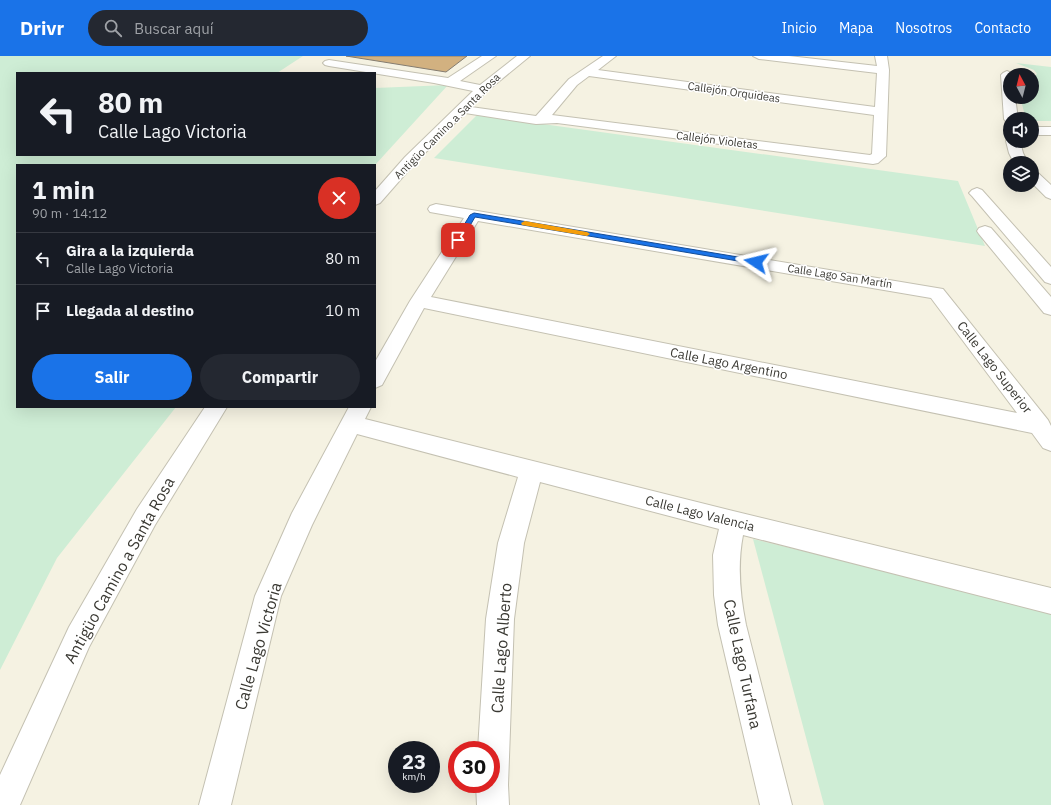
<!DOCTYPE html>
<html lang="es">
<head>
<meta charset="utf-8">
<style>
	body { margin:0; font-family:"IBM Plex Sans",sans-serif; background:#242831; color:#f1f3f6; height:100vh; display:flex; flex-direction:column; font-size:15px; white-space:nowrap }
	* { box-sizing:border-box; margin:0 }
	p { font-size:13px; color:#9ea1a6 }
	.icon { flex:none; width:22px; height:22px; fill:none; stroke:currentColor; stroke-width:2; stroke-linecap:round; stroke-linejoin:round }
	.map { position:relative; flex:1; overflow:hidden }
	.details { position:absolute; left:16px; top:108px; width:360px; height:244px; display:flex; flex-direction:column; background:#171b24; border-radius:0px; box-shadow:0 4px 16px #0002 }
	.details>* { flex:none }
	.top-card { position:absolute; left:16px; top:16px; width:360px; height:84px; border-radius:0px; box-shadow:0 4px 16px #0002; background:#171b24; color:#f1f3f6; overflow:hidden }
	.needle { width:26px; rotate:353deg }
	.buttons { position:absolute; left:1003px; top:12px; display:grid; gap:8px }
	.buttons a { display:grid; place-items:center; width:36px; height:36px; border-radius:50%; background:#171b24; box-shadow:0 4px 16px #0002; font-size:20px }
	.speed { position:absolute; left:388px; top:685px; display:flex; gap:8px; font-size:20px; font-weight:700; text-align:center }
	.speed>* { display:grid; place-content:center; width:52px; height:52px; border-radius:50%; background:#171b24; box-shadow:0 4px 16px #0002; line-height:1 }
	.speed small { font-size:10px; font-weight:400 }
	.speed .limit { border:6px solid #d22; background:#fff; color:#111 }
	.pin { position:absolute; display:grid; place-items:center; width:34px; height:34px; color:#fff; margin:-17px; border-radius:8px; box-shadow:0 2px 6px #0006 }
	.me { position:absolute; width:44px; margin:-22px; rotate:280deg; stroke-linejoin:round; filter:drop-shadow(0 0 3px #0008) }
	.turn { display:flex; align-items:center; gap:14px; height:84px; padding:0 16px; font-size:18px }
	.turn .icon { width:52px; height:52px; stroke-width:2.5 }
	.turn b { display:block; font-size:28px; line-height:34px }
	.round { display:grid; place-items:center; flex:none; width:42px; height:42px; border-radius:21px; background:#242831 }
	.overview { display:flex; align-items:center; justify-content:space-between; height:68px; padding:0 16px }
	h1 { font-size:24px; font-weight:700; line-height:30px }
	.cta { display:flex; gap:8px; margin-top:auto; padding:8px 16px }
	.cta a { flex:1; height:46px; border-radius:24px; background:#1a73e8; color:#fff; font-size:16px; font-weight:700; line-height:46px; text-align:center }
	.cta a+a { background:#242831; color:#f1f3f6 }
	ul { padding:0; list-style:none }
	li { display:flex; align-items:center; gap:12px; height:52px; padding:0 16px; border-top:1px solid #363941 }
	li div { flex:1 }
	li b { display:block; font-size:15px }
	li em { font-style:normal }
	header { display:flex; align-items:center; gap:24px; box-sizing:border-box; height:56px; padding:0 20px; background:#1a73e8; color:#fff }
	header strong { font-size:19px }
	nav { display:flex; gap:22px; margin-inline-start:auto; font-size:14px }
	.search { width:280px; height:36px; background:#242831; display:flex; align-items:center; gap:10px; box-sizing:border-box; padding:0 14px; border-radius:22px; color:#9ea1a6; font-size:15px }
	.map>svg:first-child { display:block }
</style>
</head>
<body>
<header>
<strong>Drivr</strong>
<div class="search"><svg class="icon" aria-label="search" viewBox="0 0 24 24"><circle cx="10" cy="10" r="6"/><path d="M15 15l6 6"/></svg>Buscar aquí</div>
<nav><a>Inicio</a><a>Mapa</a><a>Nosotros</a><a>Contacto</a></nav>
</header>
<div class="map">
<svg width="1051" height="749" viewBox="0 0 1051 749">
	<rect width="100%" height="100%" fill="#f5f2e2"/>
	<!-- green -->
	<path fill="#ceedd5" d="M 0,0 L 303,0 L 277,17 L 17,17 L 17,99 L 375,99 L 375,32 L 448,29 L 375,109 L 17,109 L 17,351 L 176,351 L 57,502 L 0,614 Z
		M 1016,7 L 1051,11 L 1051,65 L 1032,65 L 1032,63 L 1026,63 L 1020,41 L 1032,41 L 1032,22 L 1037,18 L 1034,14 Z
		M 477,59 L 958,125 L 985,190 L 434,102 Z
		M 753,483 L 1051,554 L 1051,749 L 824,749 Z"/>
	<!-- building -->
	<path fill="#d2b180" stroke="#847c70" d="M 346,0 L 467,0 L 446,16 Z"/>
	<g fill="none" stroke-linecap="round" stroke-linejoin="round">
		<defs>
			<path id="minor" d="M 482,0 L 496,0 L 460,25 L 480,29 L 517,0 L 530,0 L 486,36 L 471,51 L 536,60 L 569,23 L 603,0 L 616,0 L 598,14 L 875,51 L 877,17 L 759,3 L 753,0 L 789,0 L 877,10 L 875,0 L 887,0 L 889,14 L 886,100 L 878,107 L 873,108 L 557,67 L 536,68 L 465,57 L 415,107 L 380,147 L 375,149 L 375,135 L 405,101 L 473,35 L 434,27 L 329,10 L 325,9 L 323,7 L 325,5 L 329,4 L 448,22 ZM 589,20 L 874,59 L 872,98 L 870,99 L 552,59 L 577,29 Z
				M 1007,15 L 1011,17 L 1013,19 L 1010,19 L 1010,41 L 1015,41 L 1018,63 L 1010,63 L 1010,67 L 1006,66 L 1004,63 L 1001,19 L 1003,17 Z
				M 1032,71 L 1051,71 L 1051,79 L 1032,79 Z
				M 1008,82 L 1010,82 L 1010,85 L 1020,85 L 1023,97 L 1028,107 L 1014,107 L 1009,97 L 1006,85 Z
				M 1032,115 L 1037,116 L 1051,129 L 1051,143 L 1046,141 L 1032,127 Z
				M 977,132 L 982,134 L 1051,211 L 1051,228 L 1045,226 L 972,140 L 969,137 L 972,134 Z
				M 436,148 L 943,233 L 1048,364 L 1051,370 L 1051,395 L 1043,392 L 1032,377 L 424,252 L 382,329 L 375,332 L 375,306 L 410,245 L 464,162 L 430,156 L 428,153 L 430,150 ZM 478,165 L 931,242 L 1017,357 L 431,241 Z
				M 985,170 L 991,172 L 1051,241 L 1051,259 L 1044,257 L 979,178 L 977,175 L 979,172 Z
				M 205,351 L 227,351 L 155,469 L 89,591 L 20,749 L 0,749 L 0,719 L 69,571 L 137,453 Z
				M 349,351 L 371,351 L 365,363 L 733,455 L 1051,532 L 1051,558 L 743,479 C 737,510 740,539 746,569 L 792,749 L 760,749 L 718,569 L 714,539 L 713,499 L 719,473 L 540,426 L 524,487 L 514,563 L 508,729 L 509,749 L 477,749 L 476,728 L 491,728 L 491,694 L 478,694 L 486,563 L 498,487 L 518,421 L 357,378 L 312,469 L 281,540 L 231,749 L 199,749 L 255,540 L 292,457 Z"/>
		</defs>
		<!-- minor casing -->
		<use href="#minor" stroke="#c4c1b2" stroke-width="2"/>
		<!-- minor -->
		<use href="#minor" fill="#fff" fill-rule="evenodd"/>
	</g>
	<!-- route -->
	<path fill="#1a73e8" stroke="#114b97" d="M 474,157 L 756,204 L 759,206 L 756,208 L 475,161 L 461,185 L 456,185 L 455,184 L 470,159 Z"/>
	<!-- slow -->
	<path fill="#f59e0b" d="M 525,165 L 587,176 L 590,178 L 587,180 L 522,169 L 521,167 Z"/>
	<g text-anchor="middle" stroke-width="3" stroke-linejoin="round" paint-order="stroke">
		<!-- far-street labels -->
		<g font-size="11" fill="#3a3933" stroke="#fff">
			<text transform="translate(734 36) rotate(8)" y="4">Callejón Orquideas</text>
			<text transform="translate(447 70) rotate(-45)" y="4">Antigüo Camino a Santa Rosa</text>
			<text transform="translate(717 84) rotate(7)" y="4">Callejón Violetas</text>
			<text transform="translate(840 220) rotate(9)" y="4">Calle Lago San Martín</text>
		</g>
		<!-- street labels -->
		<g font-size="13" fill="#3a3933" stroke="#fff">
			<text transform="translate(729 307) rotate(11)" y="5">Calle Lago Argentino</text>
			<text transform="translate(995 311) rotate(52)" y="5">Calle Lago Superior</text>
			<text transform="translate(700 457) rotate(14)" y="5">Calle Lago Valencia</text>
		</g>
		<!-- near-street labels -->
		<g font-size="16" fill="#3a3933" stroke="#fff">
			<text transform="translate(119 514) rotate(-61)" y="6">Antigüo Camino a Santa Rosa</text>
			<text transform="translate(258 590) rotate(-74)" y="6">Calle Lago Victoria</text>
			<text transform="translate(501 592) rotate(-86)" y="6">Calle Lago Alberto</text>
			<text transform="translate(743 608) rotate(78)" y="6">Calle Lago Turfana</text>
		</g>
	</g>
</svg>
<div class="buttons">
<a><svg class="needle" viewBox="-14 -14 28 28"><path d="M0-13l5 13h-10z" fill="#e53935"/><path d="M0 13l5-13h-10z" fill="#9ea1a6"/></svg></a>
<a><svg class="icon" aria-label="sound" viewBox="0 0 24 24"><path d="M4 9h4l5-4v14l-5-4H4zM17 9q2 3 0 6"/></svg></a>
<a><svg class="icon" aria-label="layers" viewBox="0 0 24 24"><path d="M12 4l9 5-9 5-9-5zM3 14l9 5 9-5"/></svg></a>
</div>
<div class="speed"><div>23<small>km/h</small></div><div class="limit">30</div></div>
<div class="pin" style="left:458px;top:184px;background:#d93025"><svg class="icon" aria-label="arrive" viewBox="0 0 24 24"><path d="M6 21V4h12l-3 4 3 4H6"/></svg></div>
<svg class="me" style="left:756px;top:206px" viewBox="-20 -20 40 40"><path d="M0-17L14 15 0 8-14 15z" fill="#1a73e8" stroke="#fff" stroke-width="4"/></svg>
<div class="top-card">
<div class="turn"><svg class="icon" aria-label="left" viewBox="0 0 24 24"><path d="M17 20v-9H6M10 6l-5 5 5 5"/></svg><div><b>80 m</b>Calle Lago Victoria</div></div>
</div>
<section class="details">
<div class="overview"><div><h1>1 min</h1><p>90 m · 14:12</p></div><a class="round" style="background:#d93025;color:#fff"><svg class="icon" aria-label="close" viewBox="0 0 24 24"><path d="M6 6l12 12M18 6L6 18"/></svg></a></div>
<ul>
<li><svg class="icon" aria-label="left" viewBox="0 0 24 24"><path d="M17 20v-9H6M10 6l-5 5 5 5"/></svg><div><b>Gira a la izquierda</b><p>Calle Lago Victoria</p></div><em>80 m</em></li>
<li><svg class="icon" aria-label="arrive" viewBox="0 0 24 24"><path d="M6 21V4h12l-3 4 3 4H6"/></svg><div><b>Llegada al destino</b></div><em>10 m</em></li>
</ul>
<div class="cta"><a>Salir</a><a>Compartir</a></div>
</section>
</div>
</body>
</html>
